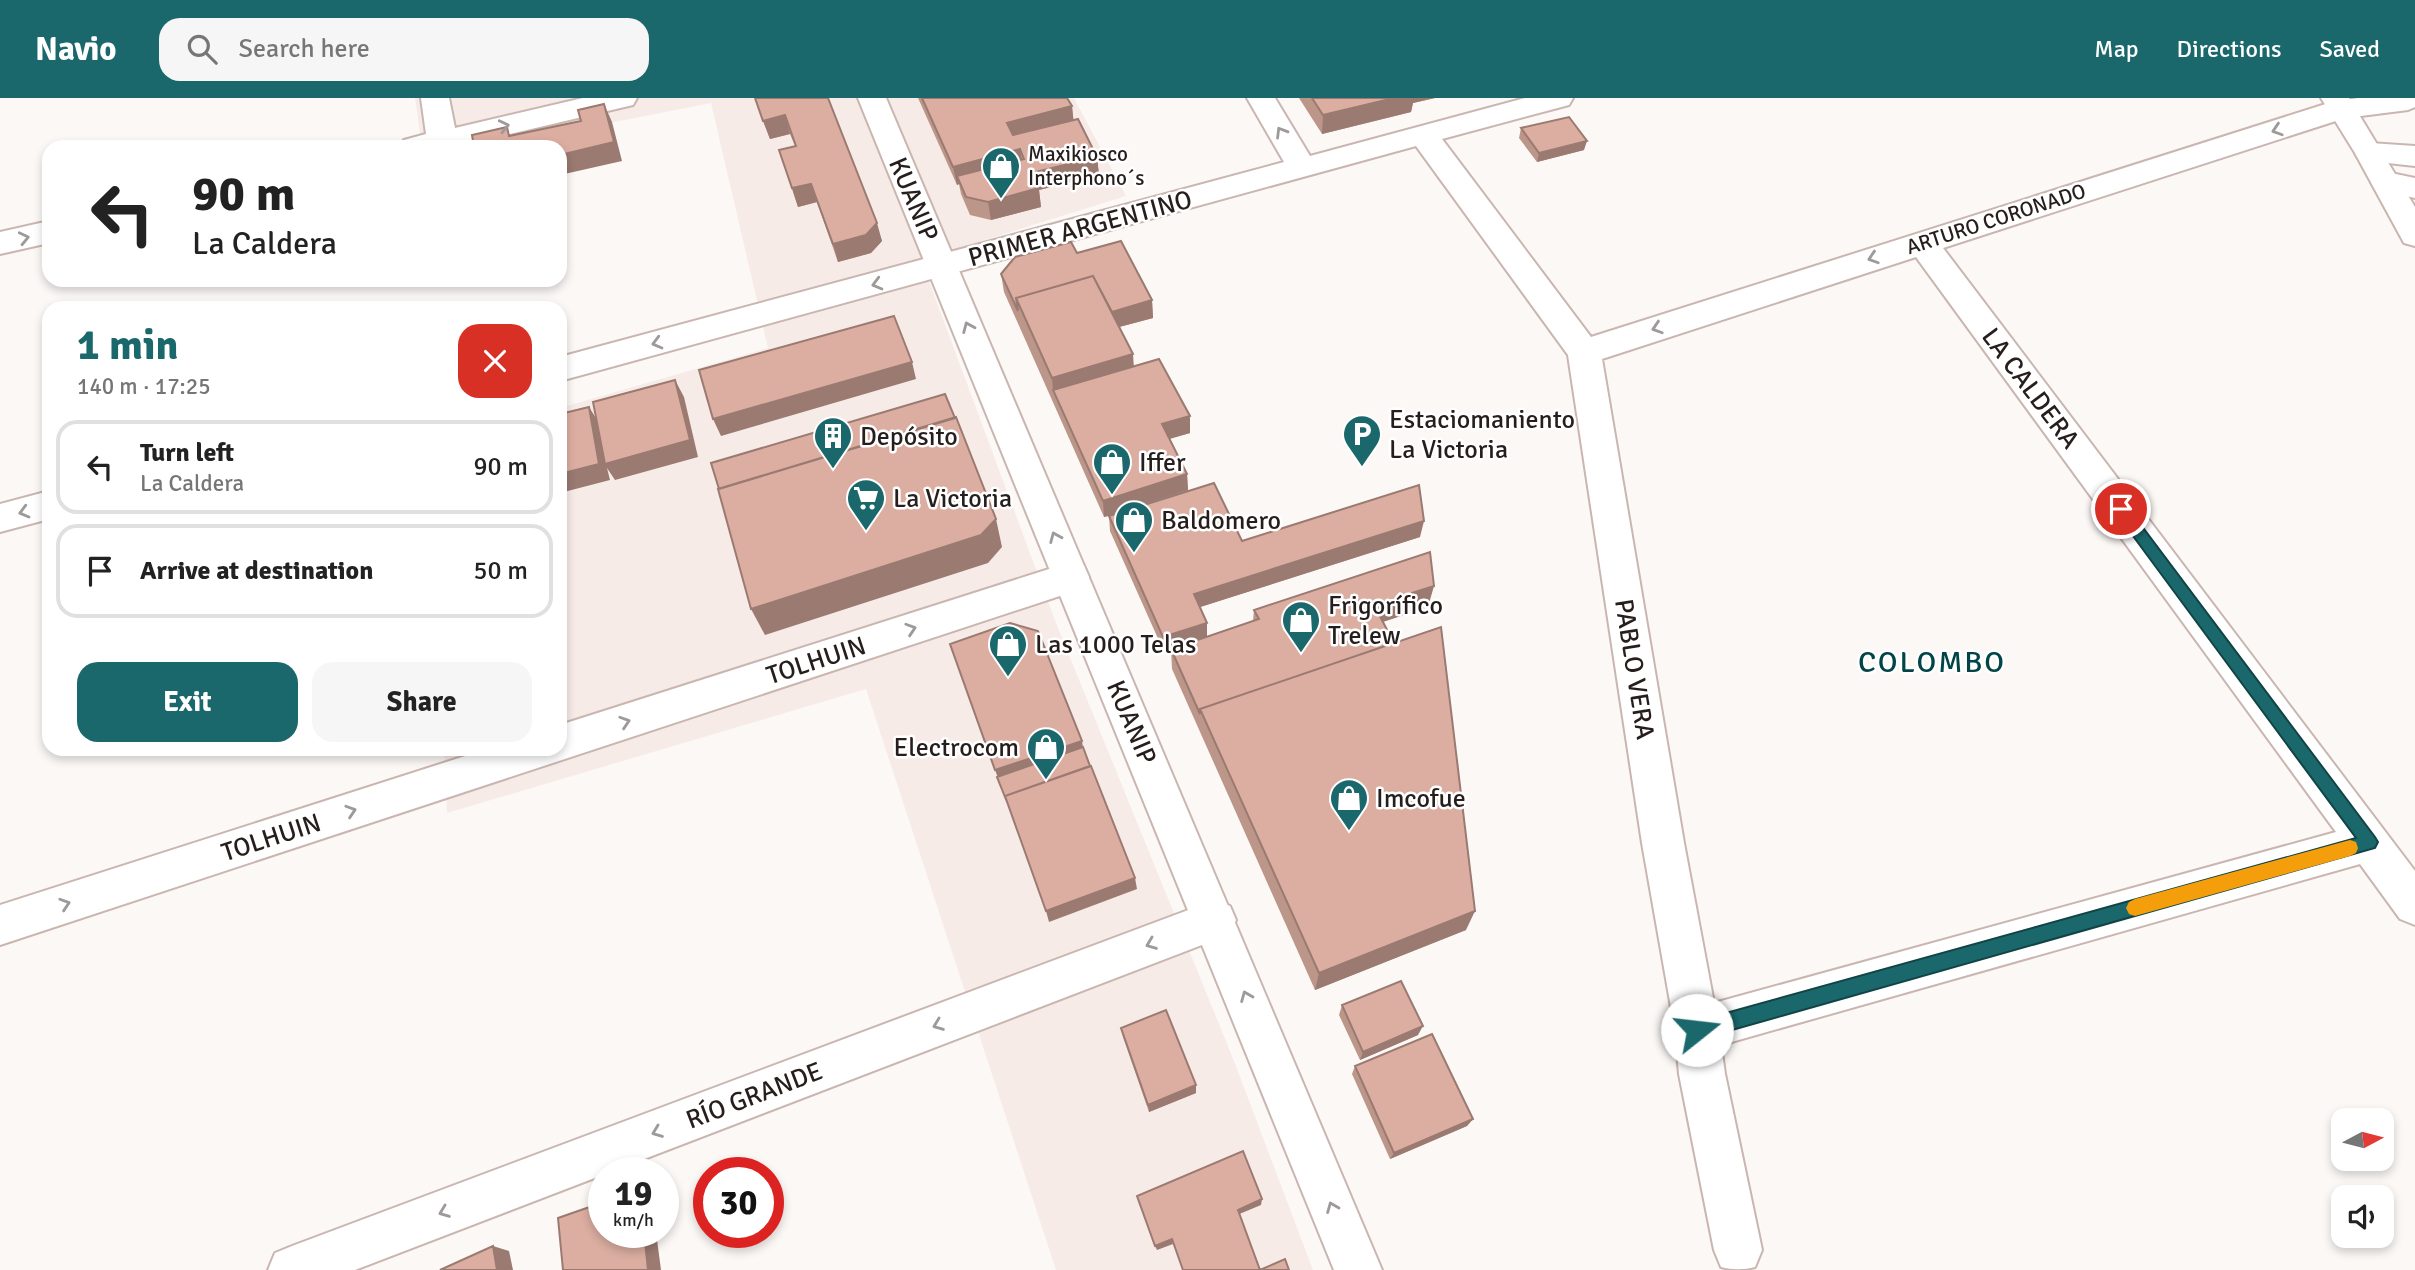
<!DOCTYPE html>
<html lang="en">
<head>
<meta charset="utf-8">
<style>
	body { margin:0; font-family:Signika,sans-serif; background:#f6f6f6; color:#222; height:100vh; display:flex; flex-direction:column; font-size:26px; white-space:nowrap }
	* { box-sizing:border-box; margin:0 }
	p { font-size:23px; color:#767676 }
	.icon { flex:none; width:38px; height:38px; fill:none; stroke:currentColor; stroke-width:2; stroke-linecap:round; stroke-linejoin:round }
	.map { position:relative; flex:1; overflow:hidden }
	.details { position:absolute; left:42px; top:203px; width:525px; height:455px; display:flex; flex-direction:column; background:#fff; border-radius:21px; box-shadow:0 4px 10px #0003 }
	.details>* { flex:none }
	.hud { position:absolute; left:42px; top:42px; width:525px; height:147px; border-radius:21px; box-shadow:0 4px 10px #0003; background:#fff; color:#222; overflow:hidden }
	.needle { width:46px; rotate:83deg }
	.buttons { position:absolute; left:2331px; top:1010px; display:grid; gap:14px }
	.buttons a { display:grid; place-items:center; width:63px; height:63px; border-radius:14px; background:#fff; box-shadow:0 4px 10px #0003; font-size:35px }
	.speed { position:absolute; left:588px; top:1059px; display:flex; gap:14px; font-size:35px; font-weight:700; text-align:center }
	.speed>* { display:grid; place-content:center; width:91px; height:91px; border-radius:50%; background:#fff; box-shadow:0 4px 10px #0003; line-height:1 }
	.speed small { font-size:18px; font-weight:400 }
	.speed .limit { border:10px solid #d22; background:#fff; color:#111 }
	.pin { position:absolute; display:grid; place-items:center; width:60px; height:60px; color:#fff; margin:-30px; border:4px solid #fff; border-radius:50%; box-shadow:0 2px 7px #0007 }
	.me { position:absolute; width:77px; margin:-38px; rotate:74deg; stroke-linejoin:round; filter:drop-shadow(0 0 5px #0008) }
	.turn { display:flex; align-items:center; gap:24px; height:147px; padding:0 35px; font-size:32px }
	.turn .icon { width:91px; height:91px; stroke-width:2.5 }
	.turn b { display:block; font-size:49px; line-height:60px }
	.round { display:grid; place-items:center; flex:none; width:74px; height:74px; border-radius:21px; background:#f6f6f6 }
	.summary { display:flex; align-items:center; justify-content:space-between; height:119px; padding:0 35px }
	h1 { font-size:42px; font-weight:700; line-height:52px; color:#1b686c }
	.action { display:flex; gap:14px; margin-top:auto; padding:14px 35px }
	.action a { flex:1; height:80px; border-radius:21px; background:#1b686c; color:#fff; font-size:28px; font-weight:700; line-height:80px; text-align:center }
	.action a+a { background:#f6f6f6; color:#222 }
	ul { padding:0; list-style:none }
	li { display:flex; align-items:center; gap:21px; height:94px; margin:0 14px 10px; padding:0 21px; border:4px solid #e0e0e0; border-radius:21px }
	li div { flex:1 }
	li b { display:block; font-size:26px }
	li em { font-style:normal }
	header { display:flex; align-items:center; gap:42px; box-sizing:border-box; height:98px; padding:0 35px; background:#1b686c; color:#fff }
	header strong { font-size:33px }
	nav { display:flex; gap:38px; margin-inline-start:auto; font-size:24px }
	.search { width:490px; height:63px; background:#f6f6f6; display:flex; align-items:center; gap:18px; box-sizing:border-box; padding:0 24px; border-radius:21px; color:#767676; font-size:26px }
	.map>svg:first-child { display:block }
</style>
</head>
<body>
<header>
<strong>Navio</strong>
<div class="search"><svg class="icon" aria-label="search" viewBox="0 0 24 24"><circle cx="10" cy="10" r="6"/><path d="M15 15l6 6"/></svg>Search here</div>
<nav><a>Map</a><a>Directions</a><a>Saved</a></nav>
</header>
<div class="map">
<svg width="2415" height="1172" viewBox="0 0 2415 1172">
	<rect width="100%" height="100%" fill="#fcf8f6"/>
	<!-- built -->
	<path fill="#f7ebe7" d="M 415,0 L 1074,0 L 1126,98 L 921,162 L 1056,525 L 1234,963 L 1313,1172 L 1056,1172 L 866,591 L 447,715 L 444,651 L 560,651 L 560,310 L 768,250 L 711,5 L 487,49 L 422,49 Z"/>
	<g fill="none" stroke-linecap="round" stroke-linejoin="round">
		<defs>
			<path id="minor" d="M 421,0 L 449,0 L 455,30 L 583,0 L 637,0 L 633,7 L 455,49 L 399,49 L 404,42 L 426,36 Z
				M 1247,0 L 1275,0 L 1310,58 L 1525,0 L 1573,0 L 1569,7 L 1442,41 L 1591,239 L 2332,4 L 2358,0 L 2415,0 L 2415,9 L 2408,12 L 2345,20 L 1943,150 L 2415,773 L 2415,827 L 2400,821 L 2360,766 L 1721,947 L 1725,976 L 1762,1152 L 1755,1169 C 1744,1172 1732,1172 1721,1169 L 1714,1152 L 1679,976 L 1675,932 L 1642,745 L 1568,257 L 1416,48 L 560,283 L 560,259 L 1284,64 ZM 1916,159 L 2336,734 L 1714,905 L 1684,745 L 1602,261 Z
				M 2370,45 L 2415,48 L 2415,68 L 2360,62 L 2355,55 L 2360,48 Z
				M 2386,74 L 2415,80 L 2415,100 L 2375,91 L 2371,84 L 2375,77 Z
				M 49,123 L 49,145 L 0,156 L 0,134 Z
				M 49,393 L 49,421 L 0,434 L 0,406 Z
				M 1071,464 L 1084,468 L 1089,479 L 1084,490 L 0,847 L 0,807 L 487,651 L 560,651 L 560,627 Z
				M 1215,802 L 1230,808 L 1236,822 L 1230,836 L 1215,842 L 355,1172 L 268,1172 L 275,1155 L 292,1148 Z"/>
			<path id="major" d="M 858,0 L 886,0 L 1382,1172 L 1334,1172 Z
				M 2321,0 L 2349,0 L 2415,109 L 2415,148 L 2404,145 L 2355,55 Z"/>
		</defs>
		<!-- minor casing -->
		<use href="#minor" stroke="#cab6b0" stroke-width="4"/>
		<!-- major casing -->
		<use href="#major" stroke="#cab6b0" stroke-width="4"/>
		<!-- minor -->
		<use href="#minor" fill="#fff" fill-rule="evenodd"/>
		<!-- major -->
		<use href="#major" fill="#fff" fill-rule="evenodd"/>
	</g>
	<!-- wall -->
	<path fill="#bd968a" d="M 755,0 L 828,0 L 882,143 L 871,155 L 838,164 L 817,104 L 798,109 L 779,52 L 795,48 L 790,36 L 770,41 Z
		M 918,0 L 1067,0 L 1072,8 L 1073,22 L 1097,59 L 1099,77 L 1039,92 L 1041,109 L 991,122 L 970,117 L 961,96 L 959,86 L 957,87 Z
		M 1299,0 L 1435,0 L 1413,5 L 1411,14 L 1322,36 Z
		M 1521,30 L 1584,52 L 1537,64 L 1519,40 Z
		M 1077,155 L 1152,202 L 1153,220 L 1119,229 L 1134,269 L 1190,335 L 1169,341 L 1187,376 L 1188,392 L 1242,443 L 1420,439 L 1200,509 L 1207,538 L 1253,523 L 1254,512 L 1428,509 L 1383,524 L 1466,832 L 1315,892 L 1172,571 L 1171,551 L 1164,554 L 1110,433 L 1109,418 L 1104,419 L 1004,194 L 1001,176 Z
		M 1342,907 L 1418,937 L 1360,962 L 1339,917 Z
		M 1121,930 L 1196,987 L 1196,995 L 1149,1014 L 1123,939 Z
		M 1355,968 L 1473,1021 L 1467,1028 L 1390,1061 L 1352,976 Z"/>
	<!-- shaded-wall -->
	<path fill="#9a7a71" d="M 1394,0 L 1435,0 L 1413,5 L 1411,14 L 1322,36 L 1323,17 Z
		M 604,6 L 612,24 L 622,63 L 560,77 L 560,57 Z
		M 1072,8 L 1074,27 L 1010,43 L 1007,25 Z
		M 785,17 L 790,36 L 770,41 L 763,23 Z
		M 1587,43 L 1584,52 L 1537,64 L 1539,55 Z
		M 1020,51 L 1023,69 L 957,78 L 959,86 L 957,87 L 953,69 Z
		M 1097,59 L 1099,77 L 1039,92 L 1041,109 L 991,122 L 988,104 L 1032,75 Z
		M 811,86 L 817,104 L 798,109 L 792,90 Z
		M 877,125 L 882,143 L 871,155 L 838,164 L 833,146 Z
		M 1152,202 L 1153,220 L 1108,232 L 1107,215 Z
		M 1133,256 L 1135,286 L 1053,292 L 1052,280 Z
		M 912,264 L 916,281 L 721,338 L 713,321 Z
		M 675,282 L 684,299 L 698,359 L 615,382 L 607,370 L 610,382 L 560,395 L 560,376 L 589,309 L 599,325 Z
		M 1190,318 L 1190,335 L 1162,343 L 1162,326 Z
		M 1187,376 L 1188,392 L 1104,419 L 1103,403 Z
		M 996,421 L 1002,449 L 988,465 L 765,537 L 751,511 Z
		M 1424,423 L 1420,439 L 1194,511 L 1194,496 Z
		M 1434,488 L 1428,509 L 1370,528 L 1374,507 Z
		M 1207,525 L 1207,539 L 1164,554 L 1163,539 Z
		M 1082,643 L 1084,656 L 1000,685 L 995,672 Z
		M 1135,780 L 1137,791 L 1049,824 L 1046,813 Z
		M 1475,813 L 1466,832 L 1315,892 L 1319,875 Z
		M 1423,928 L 1418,937 L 1360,962 L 1363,954 Z
		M 1196,987 L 1196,995 L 1149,1014 L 1148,1007 Z
		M 1473,1021 L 1467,1028 L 1390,1061 L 1394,1055 Z
		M 1262,1101 L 1261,1107 L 1237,1117 L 1238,1112 Z
		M 644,1134 L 656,1134 L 661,1172 L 648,1172 Z
		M 1172,1141 L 1173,1146 L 1157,1152 L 1155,1148 Z
		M 493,1148 L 509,1153 L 513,1172 L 497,1172 Z"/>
	<!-- building -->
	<path fill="#dcaea1" stroke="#9a7a71" stroke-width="2" d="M 755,0 L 828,0 L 877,125 L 866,137 L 833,146 L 811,86 L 792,90 L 779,52 L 796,48 L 785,17 L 763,23 Z
		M 922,0 L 1067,0 L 1072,8 L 1007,25 L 1013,37 L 1078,21 L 1097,59 L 1032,75 L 1039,90 L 988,104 L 966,99 L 957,78 L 1024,61 L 1020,51 L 953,69 Z
		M 1312,0 L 1394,0 L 1323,17 Z
		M 604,6 L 614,44 L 560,57 L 560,49 L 474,49 L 472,37 L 507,29 L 509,38 L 581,23 L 578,12 Z
		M 1569,19 L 1587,43 L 1539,55 L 1521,30 Z
		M 1121,143 L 1152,202 L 1112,214 L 1093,178 L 1016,200 L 1018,213 L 1001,176 L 1015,159 L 1071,144 L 1077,155 Z
		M 1093,178 L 1133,256 L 1052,280 L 1016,200 Z
		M 894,218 L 912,264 L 713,321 L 699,272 Z
		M 1159,261 L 1190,318 L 1162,326 L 1187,376 L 1103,403 L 1053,292 Z
		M 675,282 L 690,342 L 605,366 L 593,304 Z
		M 945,296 L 955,320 L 719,391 L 711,365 Z
		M 589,309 L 599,366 L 560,376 L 560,316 Z
		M 956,319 L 996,421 L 981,437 L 751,511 L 718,391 Z
		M 1214,385 L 1242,443 L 1419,387 L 1424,423 L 1194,496 L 1207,525 L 1163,539 L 1109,418 Z
		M 1430,454 L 1434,488 L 1374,507 L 1394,545 L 1200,611 L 1200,616 L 1171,551 L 1259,521 L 1254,512 Z
		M 1010,525 L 1038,533 L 1082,643 L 995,672 L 950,546 Z
		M 1441,529 L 1475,813 L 1319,875 L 1200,611 Z
		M 1083,649 L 1090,668 L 1005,698 L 1007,704 L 997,679 Z
		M 1091,668 L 1135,780 L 1046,813 L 1005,698 Z
		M 1401,883 L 1423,928 L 1363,954 L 1342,907 Z
		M 1166,912 L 1196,987 L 1148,1007 L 1121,930 Z
		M 1432,936 L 1473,1021 L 1394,1055 L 1355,968 Z
		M 1243,1053 L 1262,1101 L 1238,1112 L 1260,1172 L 1285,1161 L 1289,1172 L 1183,1172 L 1172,1141 L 1155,1148 L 1137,1098 Z
		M 604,1104 L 604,1134 L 644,1134 L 648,1172 L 563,1172 L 558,1120 Z
		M 493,1148 L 497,1172 L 440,1172 Z"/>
	<!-- one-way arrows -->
	<defs><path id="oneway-chevron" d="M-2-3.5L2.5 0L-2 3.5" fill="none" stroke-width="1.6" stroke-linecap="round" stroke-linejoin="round" transform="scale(1.75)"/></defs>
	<g stroke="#9d9a99">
		<use href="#oneway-chevron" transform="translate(504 28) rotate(-13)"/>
		<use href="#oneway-chevron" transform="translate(2277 32) rotate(162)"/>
		<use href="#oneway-chevron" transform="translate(1281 34) rotate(-121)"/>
		<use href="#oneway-chevron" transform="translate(24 140) rotate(-13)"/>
		<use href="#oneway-chevron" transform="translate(1873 160) rotate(162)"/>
		<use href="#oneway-chevron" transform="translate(877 186) rotate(165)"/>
		<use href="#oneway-chevron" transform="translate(968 229) rotate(-113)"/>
		<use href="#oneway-chevron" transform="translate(1657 230) rotate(162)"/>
		<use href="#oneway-chevron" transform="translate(657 245) rotate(165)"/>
		<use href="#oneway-chevron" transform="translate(24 414) rotate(165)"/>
		<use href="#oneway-chevron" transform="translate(1055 439) rotate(-113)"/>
		<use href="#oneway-chevron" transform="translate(911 531) rotate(-18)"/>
		<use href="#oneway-chevron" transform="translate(625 624) rotate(-18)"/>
		<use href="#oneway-chevron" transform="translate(351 713) rotate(-18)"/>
		<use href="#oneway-chevron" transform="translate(65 806) rotate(-18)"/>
		<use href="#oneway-chevron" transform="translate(1151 846) rotate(159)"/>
		<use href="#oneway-chevron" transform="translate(1246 898) rotate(-112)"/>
		<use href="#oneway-chevron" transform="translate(938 927) rotate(159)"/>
		<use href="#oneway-chevron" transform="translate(657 1034) rotate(159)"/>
		<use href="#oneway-chevron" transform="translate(1332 1109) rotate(-112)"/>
		<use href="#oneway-chevron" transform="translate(444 1114) rotate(159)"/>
	</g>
	<!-- route -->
	<path fill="#1b686c" stroke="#124446" stroke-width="2" d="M 2121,405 L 2126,407 L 2375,739 L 2378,744 L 2375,750 L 1697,942 L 1691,939 L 1688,932 L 1691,926 L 1697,923 L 2356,740 L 2116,415 L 2113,411 L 2116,407 Z"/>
	<!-- slow -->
	<path fill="#f59e0b" d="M 2350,742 L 2356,744 L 2358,750 L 2356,755 L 2350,758 L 2135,818 L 2129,816 L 2126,810 L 2129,804 L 2135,801 Z"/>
	<!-- icons -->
	<defs>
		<symbol id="shop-pin" viewBox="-11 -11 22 30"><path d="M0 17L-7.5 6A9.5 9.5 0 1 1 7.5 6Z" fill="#1b686c" stroke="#fff"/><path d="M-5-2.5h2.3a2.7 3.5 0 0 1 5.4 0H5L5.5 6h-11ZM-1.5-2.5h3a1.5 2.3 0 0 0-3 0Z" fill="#fff"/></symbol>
		<symbol id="parking-pin" viewBox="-11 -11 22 30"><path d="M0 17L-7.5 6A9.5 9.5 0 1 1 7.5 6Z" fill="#1b686c" stroke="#fff"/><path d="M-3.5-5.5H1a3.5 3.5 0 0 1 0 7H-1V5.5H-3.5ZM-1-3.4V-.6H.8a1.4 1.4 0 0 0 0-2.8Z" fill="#fff"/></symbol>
		<symbol id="building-pin" viewBox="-11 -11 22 30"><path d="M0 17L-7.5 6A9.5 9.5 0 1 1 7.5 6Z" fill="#1b686c" stroke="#fff"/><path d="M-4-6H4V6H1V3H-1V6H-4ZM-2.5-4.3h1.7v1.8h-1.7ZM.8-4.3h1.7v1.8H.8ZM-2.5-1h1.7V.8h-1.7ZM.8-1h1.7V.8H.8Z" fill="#fff"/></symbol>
		<symbol id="supermarket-pin" viewBox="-11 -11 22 30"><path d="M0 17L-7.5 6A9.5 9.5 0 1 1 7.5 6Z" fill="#1b686c" stroke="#fff"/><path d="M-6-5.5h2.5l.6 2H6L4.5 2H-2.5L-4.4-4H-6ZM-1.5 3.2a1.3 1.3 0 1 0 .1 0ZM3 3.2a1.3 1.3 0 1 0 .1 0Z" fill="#fff"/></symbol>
	</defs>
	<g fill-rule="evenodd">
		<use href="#shop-pin" x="979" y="46" width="44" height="60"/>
		<use href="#parking-pin" x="1340" y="314" width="44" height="60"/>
		<use href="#building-pin" x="811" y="316" width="44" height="60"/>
		<use href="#shop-pin" x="1090" y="342" width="44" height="60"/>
		<use href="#supermarket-pin" x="844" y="378" width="44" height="60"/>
		<use href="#shop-pin" x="1112" y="400" width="44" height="60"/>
		<use href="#shop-pin" x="1279" y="500" width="44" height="60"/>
		<use href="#shop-pin" x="986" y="524" width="44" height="60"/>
		<use href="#shop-pin" x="1024" y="627" width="44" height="60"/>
		<use href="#shop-pin" x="1327" y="678" width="44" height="60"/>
	</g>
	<g text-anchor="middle" stroke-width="5" stroke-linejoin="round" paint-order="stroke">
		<!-- far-poi labels -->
		<g font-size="21" fill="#261e1c" stroke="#fff" text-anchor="start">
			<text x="1028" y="63">Maxikiosco<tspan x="1028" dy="24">Interphono´s</tspan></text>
		</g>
		<!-- far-street labels -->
		<g font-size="21" fill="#261e1c" stroke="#fff">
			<text transform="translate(1996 121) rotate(-18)" y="7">ARTURO CORONADO</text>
		</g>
		<!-- street labels -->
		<g font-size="26" fill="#261e1c" stroke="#fff">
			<text transform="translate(914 101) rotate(67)" y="9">KUANIP</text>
			<text transform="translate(1080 130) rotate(-15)" y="9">PRIMER ARGENTINO</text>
			<text transform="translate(2031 290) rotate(53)" y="9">LA CALDERA</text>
			<text transform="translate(816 562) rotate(-18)" y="9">TOLHUIN</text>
			<text transform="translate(1635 571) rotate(81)" y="9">PABLO VERA</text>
			<text transform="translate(1132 624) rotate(67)" y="9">KUANIP</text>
			<text transform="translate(271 739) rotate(-18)" y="9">TOLHUIN</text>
			<text transform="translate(754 997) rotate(-21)" y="9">RÍO GRANDE</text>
		</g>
		<!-- poi labels -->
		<g font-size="26" fill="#261e1c" stroke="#fff" text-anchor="start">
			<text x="1389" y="330">Estaciomaniento<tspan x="1389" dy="30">La Victoria</tspan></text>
			<text x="860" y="347">Depósito</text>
			<text x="1139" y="373">Iffer</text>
			<text x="893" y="409">La Victoria</text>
			<text x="1161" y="431">Baldomero</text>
			<text x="1328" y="516">Frigorífico<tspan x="1328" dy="30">Trelew</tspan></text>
			<text x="1035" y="555">Las 1000 Telas</text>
			<text x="1019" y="658" text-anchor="end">Electrocom</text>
			<text x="1376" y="709">Imcofue</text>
		</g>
		<!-- quarter labels -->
		<g font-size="30" letter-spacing="2" fill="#014548" stroke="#fff">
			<text x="1932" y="574">COLOMBO</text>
		</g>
	</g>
</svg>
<div class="buttons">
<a><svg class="needle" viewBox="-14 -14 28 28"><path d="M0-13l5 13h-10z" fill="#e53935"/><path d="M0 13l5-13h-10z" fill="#767676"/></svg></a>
<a><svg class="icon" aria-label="sound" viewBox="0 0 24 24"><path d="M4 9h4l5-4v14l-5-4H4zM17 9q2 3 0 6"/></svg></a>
</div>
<div class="speed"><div>19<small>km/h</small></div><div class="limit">30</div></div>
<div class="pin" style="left:2121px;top:411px;background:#d93025"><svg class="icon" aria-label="arrive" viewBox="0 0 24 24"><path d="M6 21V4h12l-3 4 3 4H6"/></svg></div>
<svg class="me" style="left:1697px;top:932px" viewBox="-20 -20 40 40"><circle r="19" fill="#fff"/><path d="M0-13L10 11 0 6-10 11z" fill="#1b686c"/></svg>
<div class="hud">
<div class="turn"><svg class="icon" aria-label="left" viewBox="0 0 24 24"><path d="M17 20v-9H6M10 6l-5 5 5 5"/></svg><div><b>90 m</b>La Caldera</div></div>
</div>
<section class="details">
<div class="summary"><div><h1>1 min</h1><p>140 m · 17:25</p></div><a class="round" style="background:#d93025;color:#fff"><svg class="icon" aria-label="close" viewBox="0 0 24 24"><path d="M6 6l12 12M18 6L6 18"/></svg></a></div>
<ul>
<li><svg class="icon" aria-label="left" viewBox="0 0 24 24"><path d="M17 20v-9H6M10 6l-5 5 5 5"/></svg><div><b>Turn left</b><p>La Caldera</p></div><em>90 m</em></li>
<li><svg class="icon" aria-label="arrive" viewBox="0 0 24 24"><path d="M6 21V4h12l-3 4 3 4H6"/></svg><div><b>Arrive at destination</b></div><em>50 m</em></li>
</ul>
<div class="action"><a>Exit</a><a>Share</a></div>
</section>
</div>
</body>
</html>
